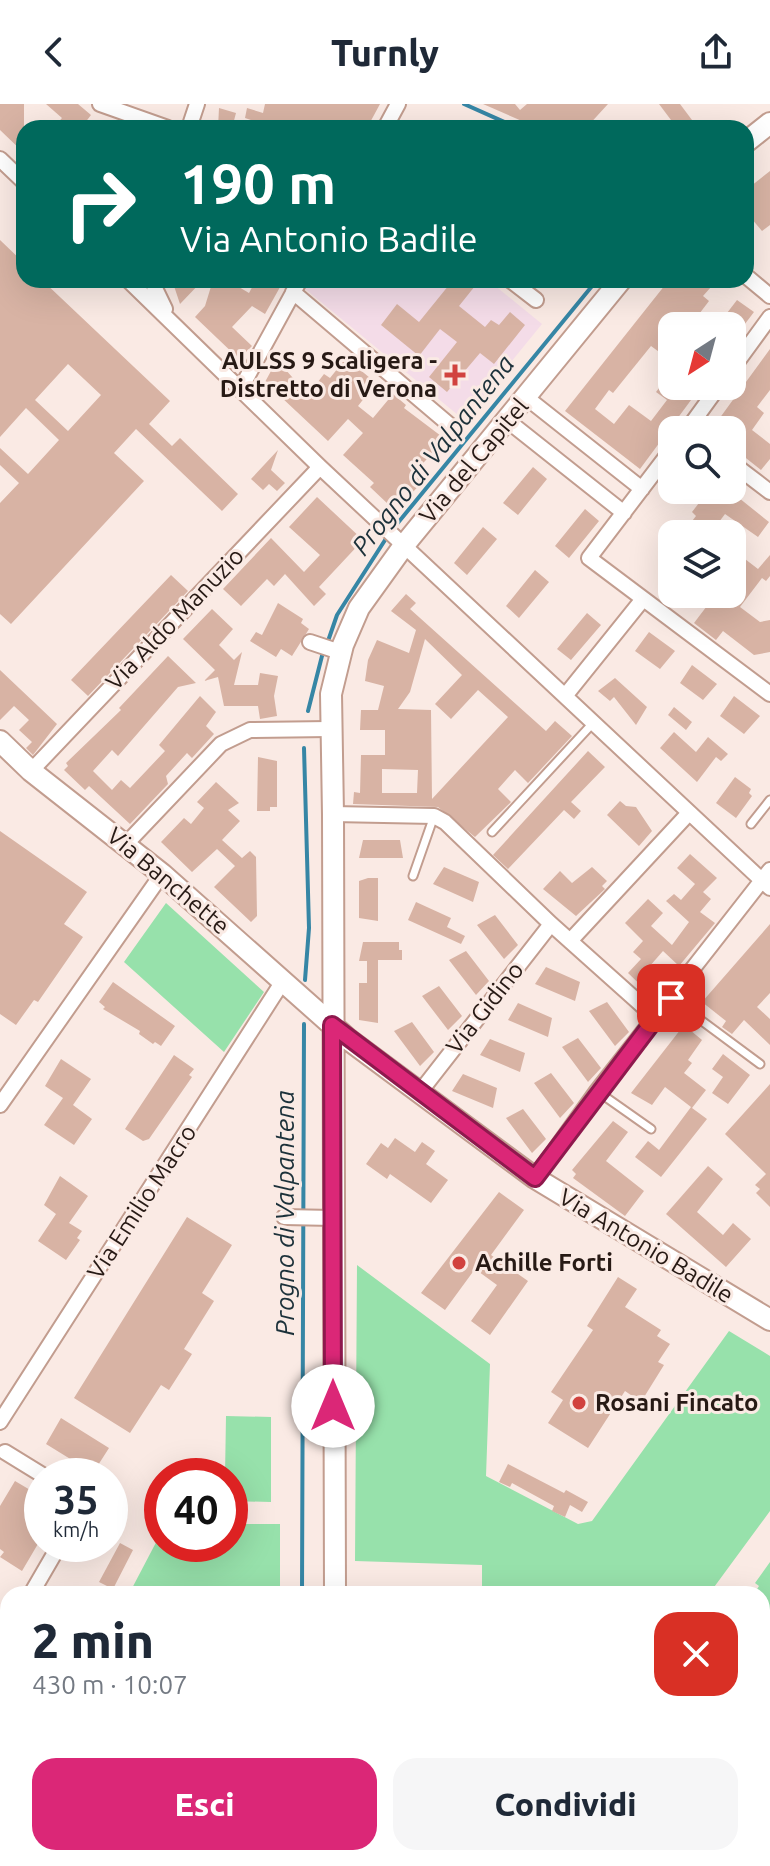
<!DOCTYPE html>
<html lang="it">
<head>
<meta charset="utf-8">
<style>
	body { margin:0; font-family:Ubuntu,sans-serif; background:#f6f6f7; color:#1f2937; height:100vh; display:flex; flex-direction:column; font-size:30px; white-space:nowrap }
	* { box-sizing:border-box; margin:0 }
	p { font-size:26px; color:#747a83 }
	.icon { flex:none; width:44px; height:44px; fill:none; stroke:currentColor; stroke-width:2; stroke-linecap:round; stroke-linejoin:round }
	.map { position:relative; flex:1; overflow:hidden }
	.drawer { position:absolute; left:0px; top:1482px; width:770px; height:280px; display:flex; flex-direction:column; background:#fff; border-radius:24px 24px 0 0; box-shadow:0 8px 32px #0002 }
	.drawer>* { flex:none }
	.top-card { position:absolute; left:16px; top:16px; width:738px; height:168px; border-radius:24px; box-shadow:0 8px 32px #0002; background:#00695c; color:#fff; overflow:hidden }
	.needle { width:52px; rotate:216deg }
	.fabs { position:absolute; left:658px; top:208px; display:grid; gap:16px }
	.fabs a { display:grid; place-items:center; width:88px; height:88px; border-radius:16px; background:#fff; box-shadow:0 8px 32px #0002; font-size:40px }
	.speed { position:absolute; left:24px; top:1354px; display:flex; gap:16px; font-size:40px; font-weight:700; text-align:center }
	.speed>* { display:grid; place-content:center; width:104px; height:104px; border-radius:50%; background:#fff; box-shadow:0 8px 32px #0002; line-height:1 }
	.speed small { font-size:20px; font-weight:400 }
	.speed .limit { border:12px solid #d22; background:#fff; color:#111 }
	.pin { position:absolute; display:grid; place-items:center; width:68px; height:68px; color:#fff; margin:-34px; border-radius:16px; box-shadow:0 4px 12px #0006 }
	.me { position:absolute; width:88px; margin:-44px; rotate:0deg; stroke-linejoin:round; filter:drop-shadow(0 0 6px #0008) }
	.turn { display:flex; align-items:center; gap:28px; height:168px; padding:0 32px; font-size:36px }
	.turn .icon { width:104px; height:104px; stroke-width:2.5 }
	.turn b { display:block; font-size:56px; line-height:68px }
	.round { display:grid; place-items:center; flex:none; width:84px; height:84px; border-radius:24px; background:#f6f6f7 }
	.head { display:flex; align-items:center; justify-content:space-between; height:136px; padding:0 32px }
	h1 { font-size:48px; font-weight:800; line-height:60px }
	.primary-button { display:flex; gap:16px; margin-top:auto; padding:16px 32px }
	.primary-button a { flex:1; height:92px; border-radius:24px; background:#db2777; color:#fff; font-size:32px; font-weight:800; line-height:92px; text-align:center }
	.primary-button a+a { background:#f6f6f7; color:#1f2937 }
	header { display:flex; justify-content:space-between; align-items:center; height:104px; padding:0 32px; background:#fff; font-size:36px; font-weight:800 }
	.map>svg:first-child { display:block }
</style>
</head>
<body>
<header><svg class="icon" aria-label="back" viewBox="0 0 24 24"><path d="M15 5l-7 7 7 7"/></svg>Turnly<svg class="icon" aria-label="share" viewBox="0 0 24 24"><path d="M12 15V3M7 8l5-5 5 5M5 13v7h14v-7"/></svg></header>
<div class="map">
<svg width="770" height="1762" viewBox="0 0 770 1762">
	<rect width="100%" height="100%" fill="#faeae4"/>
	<!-- medical -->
	<path fill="#f4dce8" d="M 310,176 L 488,176 L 542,220 L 464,316 L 304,184 Z"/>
	<!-- green -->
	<path fill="#97e1ab" d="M 166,799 L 264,888 L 224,948 L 124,858 Z
		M 357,1161 L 490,1260 L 486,1372 L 578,1420 L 592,1417 L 729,1227 L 770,1252 L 770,1407 L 709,1490 L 482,1490 L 482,1461 L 355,1457 Z
		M 226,1312 L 271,1313 L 271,1398 L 230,1397 L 230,1372 L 225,1372 Z
		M 230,1420 L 280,1420 L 280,1490 L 129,1490 L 162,1427 L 162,1440 L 230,1440 Z
		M 770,1458 L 770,1677 L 762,1672 L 762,1490 L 754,1490 L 759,1482 L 755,1479 Z"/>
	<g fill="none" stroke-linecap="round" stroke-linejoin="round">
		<!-- stream -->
		<path stroke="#3686a5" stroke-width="4" d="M 464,0 L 518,24
			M 392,426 L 597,176
			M 327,540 L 337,511 L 387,433
			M 308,607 L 323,548
			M 304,644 L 309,824 L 305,876
			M 302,1490 L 304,920
			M 300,1754 L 300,1762"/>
	</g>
	<!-- building -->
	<path fill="#d8b3a4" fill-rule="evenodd" d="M 0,0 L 24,0 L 24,49 L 0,26 Z
		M 46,0 L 78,0 L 91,11 L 81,24 L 53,24 L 62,14 Z
		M 265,0 L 380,0 L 367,24 L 323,24 L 316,20 L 314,24 L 254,24 L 257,18 L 245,14 L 247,4 L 263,9 Z
		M 483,0 L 515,0 L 520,6 L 527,0 L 608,0 L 586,24 L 538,24 Z
		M 659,0 L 680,0 L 698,24 L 677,24 Z
		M 219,4 L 236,9 L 232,24 L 218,24 Z
		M 770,67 L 770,121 L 762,127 L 751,114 L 746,118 L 746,86 Z
		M 0,136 L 24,159 L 24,176 L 42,176 L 170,297 L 149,320 L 172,342 L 180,334 L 238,390 L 222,407 L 136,325 L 114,349 L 144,377 L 11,520 L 0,510 L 0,399 L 19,379 L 0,361 L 0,344 L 28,370 L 59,336 L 26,304 L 0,333 ZM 68,260 L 101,291 L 68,327 L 35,296 Z
		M 172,176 L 203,176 L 180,200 Z
		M 213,176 L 227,176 L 249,189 L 256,176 L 284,176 L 265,210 L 252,202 L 232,223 L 252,242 L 239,255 L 195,213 L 205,202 Z
		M 453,176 L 467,176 L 475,182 L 459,202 L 485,223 L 491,216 L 499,221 L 510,208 L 525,221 L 494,260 L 480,249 L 447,288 L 429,273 L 457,238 L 440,225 L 419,252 L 381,221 L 397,200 L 419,218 Z
		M 669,176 L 703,176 L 711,183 L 703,192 L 709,197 L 690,222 L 672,222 L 672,245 L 666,253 L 651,242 L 613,289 L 609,286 L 595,305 L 614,320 L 629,301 L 651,317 L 667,296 L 656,288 L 672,267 L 672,282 L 682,282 L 694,292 L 640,365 L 565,307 Z
		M 737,196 L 754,208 L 732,237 L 732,222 L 717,222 Z
		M 770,245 L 770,286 L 757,303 L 764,309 L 752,326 L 770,340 L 770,355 L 761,366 L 732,343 L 732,326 L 711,326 Z
		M 346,254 L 376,279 L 358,302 L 373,314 L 393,290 L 406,301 L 404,304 L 445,335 L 416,367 L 425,375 L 412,389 L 405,382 L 389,401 L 370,383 L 374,379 L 343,351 L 363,329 L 348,315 L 328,337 L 265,278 L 277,256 L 308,291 L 324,270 L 330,274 Z
		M 278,346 L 271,366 L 285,379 L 277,387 L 269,380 L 263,386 L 251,375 Z
		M 533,363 L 547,375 L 518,411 L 503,399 Z
		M 709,386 L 729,386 L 769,418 L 758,433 L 725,410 L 710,430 L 682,430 L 696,412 L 692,408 Z
		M 317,393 L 363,436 L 319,483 L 326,490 L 314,502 L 285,470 L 274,482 L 267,475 L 241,502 L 223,485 L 271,434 L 304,468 L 320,451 L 289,423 Z
		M 585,405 L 599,417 L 569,454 L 555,442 Z
		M 483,423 L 497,435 L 467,471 L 454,459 Z
		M 732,445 L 758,465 L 770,451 L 770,472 L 766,477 L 762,474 L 740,503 L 760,518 L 770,516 L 770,548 L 754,551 L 723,527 L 716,536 L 694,519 L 716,490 L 732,490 Z
		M 535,466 L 549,478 L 519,514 L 506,502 Z
		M 171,471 L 188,487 L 88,592 L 71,576 Z
		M 406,490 L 416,499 L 410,505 L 546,627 L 555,617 L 572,632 L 528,679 L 515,666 L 498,685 L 511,698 L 475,733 L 438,703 L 353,700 L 354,688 L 360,689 L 361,651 L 385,651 L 385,626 L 360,626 L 361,606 L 378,606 L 384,582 L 365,577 L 368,556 L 377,536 L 409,549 L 416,526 L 391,507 ZM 425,535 L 462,571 L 435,600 L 451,615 L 478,586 L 508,613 L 432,695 L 431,606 L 398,605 L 410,588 ZM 382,665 L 418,666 L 417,689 L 382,689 Z
		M 278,499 L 303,515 L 301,519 L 309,525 L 292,552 L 281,545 L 276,553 L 250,537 L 256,528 L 262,531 Z
		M 212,505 L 233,525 L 219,541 L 234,556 L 242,548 L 234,581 L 258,581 L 260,569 L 278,572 L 274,592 L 277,612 L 260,615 L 258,602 L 224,602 L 218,573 L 204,577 L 215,566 L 183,535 Z
		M 587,509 L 601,521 L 571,556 L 557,545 Z
		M 649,528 L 675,547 L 660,565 L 635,547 Z
		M 168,552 L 196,579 L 178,583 L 118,652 L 112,646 L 93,667 L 112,686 L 121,676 L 130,684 L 165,647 L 159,641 L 200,592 L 216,608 L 206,622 L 214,630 L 192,654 L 187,649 L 166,672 L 168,680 L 130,720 L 89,682 L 85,686 L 64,666 L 68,662 L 66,659 L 121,606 L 119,604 Z
		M 692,561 L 717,580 L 703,596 L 680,579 Z
		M 0,566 L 57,620 L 33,651 L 26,644 L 32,638 L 19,626 L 29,616 L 14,602 L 0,616 Z
		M 615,574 L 647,603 L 636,621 L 614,593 L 610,597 L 598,587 Z
		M 734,592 L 760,612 L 744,630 L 720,612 Z
		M 674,603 L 692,618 L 686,626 L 668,611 Z
		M 674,628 L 696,648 L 708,633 L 728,650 L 721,657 L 716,653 L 697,678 L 660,644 Z
		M 588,647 L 605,663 L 571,698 L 581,707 L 574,715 L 564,706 L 508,765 L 493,751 Z
		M 258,653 L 277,657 L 277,703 L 270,703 L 270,707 L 257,707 Z
		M 735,673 L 751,685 L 749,689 L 752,692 L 736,714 L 716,699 Z
		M 216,678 L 239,699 L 228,706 L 240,717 L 222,736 L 242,754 L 250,747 L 256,753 L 257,812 L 251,818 L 214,783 L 235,762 L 217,745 L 192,768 L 161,738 L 184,714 L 191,720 L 204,704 L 197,698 Z
		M 620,697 L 626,702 L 636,703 L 652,727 L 639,742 L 607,711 Z
		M 0,727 L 87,788 L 64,820 L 83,833 L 38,898 L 34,896 L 16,921 L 0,910 Z
		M 363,736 L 400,736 L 403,754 L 359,754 Z
		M 690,750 L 717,774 L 703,788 L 711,795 L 700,808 L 715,819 L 679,862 L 663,847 L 649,863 L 667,880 L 654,894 L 628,869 L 641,855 L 633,848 L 643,837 L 625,819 L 648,795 L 663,809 L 651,822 L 672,841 L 689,818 L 666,797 L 674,790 L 681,796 L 695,780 L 677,764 Z
		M 444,763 L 479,778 L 473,798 L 433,780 Z
		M 592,763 L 607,777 L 602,782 L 605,785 L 576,812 L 543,785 L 560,767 L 572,779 Z
		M 368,774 L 378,774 L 378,817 L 359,814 L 359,777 Z
		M 416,798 L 451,814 L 447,823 L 465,832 L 461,840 L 408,816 Z
		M 495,811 L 518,841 L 504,855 L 477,821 Z
		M 770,820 L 770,889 L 757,903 L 770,915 L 770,941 L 744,916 L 732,930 L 722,923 L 726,917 L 702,898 Z
		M 363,838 L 399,838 L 399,846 L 402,846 L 402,856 L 378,856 L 378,919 L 359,916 L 359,879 L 367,879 L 367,857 L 359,857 Z
		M 466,847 L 489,877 L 476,891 L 449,856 Z
		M 546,863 L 580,878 L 575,897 L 535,880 Z
		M 113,878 L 175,922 L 161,942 L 155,938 L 153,940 L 139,930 L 140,927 L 103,905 L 105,903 L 99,898 Z
		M 439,882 L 462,912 L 448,926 L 422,892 Z
		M 607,898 L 629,928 L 615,942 L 589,907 Z
		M 518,899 L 552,914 L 548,933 L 508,916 Z
		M 412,918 L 434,948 L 420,962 L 394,927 Z
		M 684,921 L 702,936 L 688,956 L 692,959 L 684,969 L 706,986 L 692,1004 L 707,1015 L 661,1073 L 635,1053 L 648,1037 L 659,1046 L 691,1003 L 665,983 L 652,1001 L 631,989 Z
		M 578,934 L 601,964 L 588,978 L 562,943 Z
		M 490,935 L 525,949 L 520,968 L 480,951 Z
		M 723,950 L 750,971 L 728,1000 L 712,989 L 723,973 L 712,965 Z
		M 174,951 L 194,965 L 189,971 L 192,973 L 149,1035 L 143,1037 L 125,1025 Z
		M 61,955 L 91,975 L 73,1001 L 92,1015 L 74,1041 L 44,1021 L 63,994 L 45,982 Z
		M 551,969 L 574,999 L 560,1014 L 534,979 Z
		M 463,970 L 497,984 L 493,1004 L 452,987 Z
		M 770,980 L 770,1103 L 756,1089 L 760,1085 L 755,1081 L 766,1070 L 725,1030 Z
		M 523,1005 L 546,1035 L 532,1049 L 506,1014 Z
		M 613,1017 L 628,1028 L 606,1057 L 644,1087 L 625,1112 L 573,1074 L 576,1070 L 572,1066 Z
		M 395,1034 L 415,1048 L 422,1038 L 435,1047 L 426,1060 L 448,1076 L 431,1099 L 390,1070 L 387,1075 L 366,1060 L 381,1039 L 388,1044 Z
		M 708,1062 L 723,1075 L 697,1108 L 723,1131 L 733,1119 L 751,1135 L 726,1163 L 666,1110 Z
		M 60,1072 L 88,1092 L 69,1119 L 82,1127 L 77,1134 L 80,1136 L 66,1156 L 38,1137 L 56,1110 L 44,1101 Z
		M 499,1088 L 524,1106 L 491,1151 L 528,1177 L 490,1231 L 471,1217 L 497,1181 L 475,1165 L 445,1206 L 421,1189 Z
		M 187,1113 L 232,1141 L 202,1189 L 214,1197 L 184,1245 L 192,1250 L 169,1286 L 161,1281 L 130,1329 L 74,1294 Z
		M 618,1173 L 637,1185 L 625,1203 L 661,1226 L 657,1232 L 670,1240 L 658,1258 L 664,1261 L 641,1298 L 625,1287 L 588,1344 L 548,1319 L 563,1296 L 551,1288 L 593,1226 L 587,1222 Z
		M 61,1314 L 109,1344 L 93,1369 L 46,1340 Z
		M 508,1360 L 564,1389 L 566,1386 L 588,1398 L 582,1408 L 570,1401 L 565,1413 L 552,1407 L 554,1402 L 512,1379 L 510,1383 L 499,1378 Z
		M 15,1377 L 42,1393 L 42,1416 L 35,1428 L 42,1433 L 22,1467 L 0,1453 L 4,1448 L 0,1445 L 0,1402 Z
		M 120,1439 L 133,1446 L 113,1485 L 99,1478 Z"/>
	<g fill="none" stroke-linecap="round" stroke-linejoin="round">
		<defs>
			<path id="lane" d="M 751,720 L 770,696
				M 492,728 L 593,619
				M 413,772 L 434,712
				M 671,894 L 760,960
				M 597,987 L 651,1025"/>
			<path id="street" d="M 100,0 L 168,24
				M 189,24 L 197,0
				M 385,24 L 398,0
				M 0,55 L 24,78
				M 746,172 L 770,192
				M 128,176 L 320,363 L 770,784
				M 151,176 L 165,205
				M 510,176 L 536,196
				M 293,188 L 452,323
				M 732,265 L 770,213
				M 241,284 L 300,176
				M 527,294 L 642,385
				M 508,317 L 624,409
				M 687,326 L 719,282
				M 672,345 L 589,454 L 770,590
				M 732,359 L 770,388
				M 310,538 L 340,548
				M 565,592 L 643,495
				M 31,667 L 320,363
				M 333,710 L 434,712 L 445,718 L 551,820 L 655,913
				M 126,740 L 221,640 L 250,626 L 329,625
				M 570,837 L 688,710
				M 420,988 L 551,820
				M 0,1001 L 162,770
				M 535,1074 L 597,987 L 770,766
				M 284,1113 L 333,1114
				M 0,1318 L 283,877
				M 5,1348 L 44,1372
				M 31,1490 L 60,1440
				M 762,1692 L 770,1697
				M 662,1754 L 662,1762
				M 22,1762 L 22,1754"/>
			<path id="secondary" d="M 746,38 L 770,19
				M 0,637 L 31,667 L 162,770 L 349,936 L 535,1074 L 770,1216
				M 335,1490 L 333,710 L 331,590 L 343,541 L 359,504 L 405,440 L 621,176
				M 337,1762 L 338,1754"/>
		</defs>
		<!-- lane casing -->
		<use href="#lane" stroke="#c29d8f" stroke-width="11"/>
		<!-- street casing -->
		<use href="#street" stroke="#c29d8f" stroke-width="18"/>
		<!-- secondary casing -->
		<use href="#secondary" stroke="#c29d8f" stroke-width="24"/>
		<!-- lane -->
		<use href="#lane" stroke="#fff" stroke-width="7"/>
		<!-- street -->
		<use href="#street" stroke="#fff" stroke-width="14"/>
		<!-- secondary -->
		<use href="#secondary" stroke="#fff" stroke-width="20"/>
	</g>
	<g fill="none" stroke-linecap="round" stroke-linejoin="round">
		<defs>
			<path id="route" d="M 333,1302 L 332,921 L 535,1074 L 671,894"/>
		</defs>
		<!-- route casing -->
		<use href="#route" stroke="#8e194d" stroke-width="20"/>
		<!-- route -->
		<use href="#route" stroke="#db2777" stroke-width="14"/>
	</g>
	<!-- markers -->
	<g fill="#d1423e" stroke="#faeae4" stroke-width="3">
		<path d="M451 259h8v8h8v8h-8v8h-8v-8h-8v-8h8z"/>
		<circle cx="459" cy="1159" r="8"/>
		<circle cx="579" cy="1299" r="8"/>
	</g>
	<g text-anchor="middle" stroke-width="6" stroke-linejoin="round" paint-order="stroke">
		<!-- poi labels -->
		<g font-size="24" font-weight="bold" fill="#271a15" stroke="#faeae4" text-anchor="start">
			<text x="437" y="265" text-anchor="end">AULSS 9 Scaligera -<tspan x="437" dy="28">Distretto di Verona</tspan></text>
			<text x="475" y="1167">Achille Forti</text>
			<text x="595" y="1307">Rosani Fincato</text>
		</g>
		<!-- street labels -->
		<g font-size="24" fill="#271a15" stroke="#faeae4">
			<text transform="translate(474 357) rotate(-50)" y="8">Via del Capitel</text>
			<text transform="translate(175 515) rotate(-46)" y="8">Via Aldo Manuzio</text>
			<text transform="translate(168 777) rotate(40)" y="8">Via Banchette</text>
			<text transform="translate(485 904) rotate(-52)" y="8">Via Gidino</text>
			<text transform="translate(142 1098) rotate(-57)" y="8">Via Emilio Macro</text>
			<text transform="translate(646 1142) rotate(31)" y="8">Via Antonio Badile</text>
		</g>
		<!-- water labels -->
		<g font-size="26" font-style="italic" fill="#1c313a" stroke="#faeae4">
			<text transform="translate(433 351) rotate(-52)" y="9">Progno di Valpantena</text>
			<text transform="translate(285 1109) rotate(-90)" y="9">Progno di Valpantena</text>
		</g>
	</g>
</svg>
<div class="fabs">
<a><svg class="needle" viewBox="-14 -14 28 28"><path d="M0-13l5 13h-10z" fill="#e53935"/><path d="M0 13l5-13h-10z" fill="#747a83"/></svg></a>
<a><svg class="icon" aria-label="search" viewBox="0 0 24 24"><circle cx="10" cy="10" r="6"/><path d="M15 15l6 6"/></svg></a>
<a><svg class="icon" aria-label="layers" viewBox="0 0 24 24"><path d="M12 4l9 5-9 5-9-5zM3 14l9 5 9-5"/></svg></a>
</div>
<div class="speed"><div>35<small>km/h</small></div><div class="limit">40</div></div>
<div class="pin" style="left:671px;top:894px;background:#d93025"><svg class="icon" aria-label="arrive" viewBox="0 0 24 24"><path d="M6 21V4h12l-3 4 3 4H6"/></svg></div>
<svg class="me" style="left:333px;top:1302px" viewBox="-20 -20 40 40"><circle r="19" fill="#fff"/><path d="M0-13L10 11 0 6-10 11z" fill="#db2777"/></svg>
<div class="top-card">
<div class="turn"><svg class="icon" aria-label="right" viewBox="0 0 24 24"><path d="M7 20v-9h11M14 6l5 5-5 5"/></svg><div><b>190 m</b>Via Antonio Badile</div></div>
</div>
<section class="drawer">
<div class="head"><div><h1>2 min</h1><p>430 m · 10:07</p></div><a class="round" style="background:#d93025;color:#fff"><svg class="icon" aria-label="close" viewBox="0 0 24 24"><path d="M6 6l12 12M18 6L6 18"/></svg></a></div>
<div class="primary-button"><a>Esci</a><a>Condividi</a></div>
</section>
</div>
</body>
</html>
